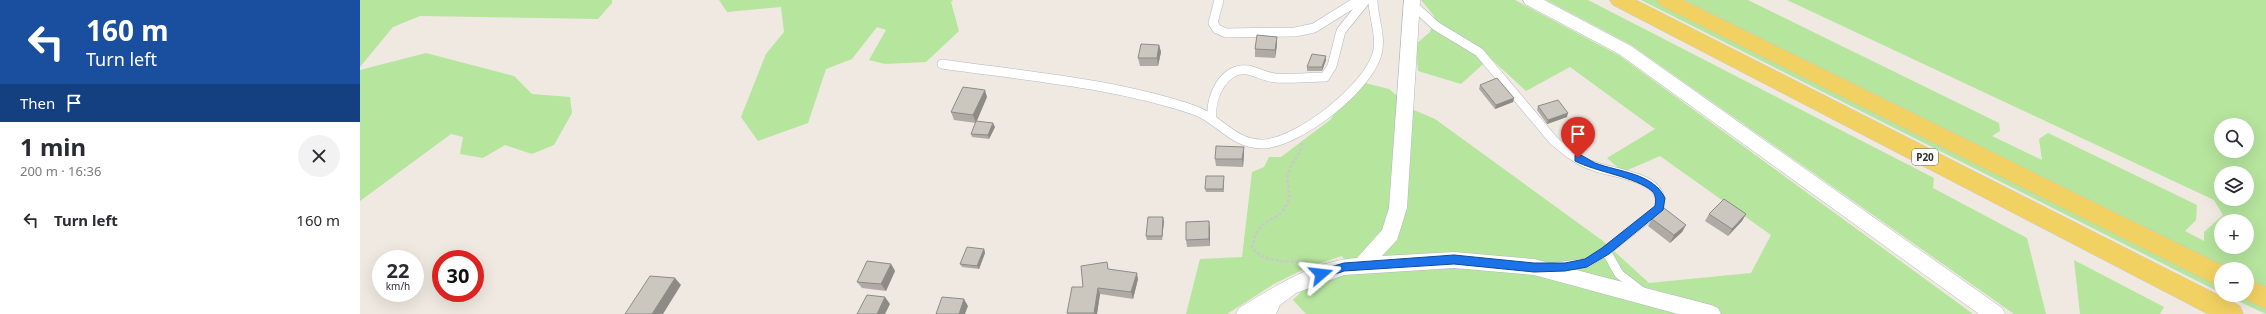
<!DOCTYPE html>
<html lang="en">
<head>
<meta charset="utf-8">
<style>
	body { margin:0; font-family:"Noto Sans",sans-serif; background:#f2f2f3; color:#2b2b33; height:100vh; display:flex; flex-direction:column; font-size:15px; white-space:nowrap }
	* { box-sizing:border-box; margin:0 }
	p { font-size:13px; color:#7c7c81 }
	.icon { flex:none; width:22px; height:22px; fill:none; stroke:currentColor; stroke-width:2; stroke-linecap:round; stroke-linejoin:round }
	.map { position:relative; flex:1; overflow:hidden }
	.details { display:flex; flex-direction:column; background:#fff; width:360px }
	.details>* { flex:none }
	.top-card { background:#1a4fa0; color:#fff; overflow:hidden }
	.buttons { position:absolute; left:1854px; top:118px; display:grid; gap:8px }
	.buttons a { display:grid; place-items:center; width:40px; height:40px; border-radius:50%; background:#fff; box-shadow:0 4px 16px #0002; font-size:20px }
	.speed { position:absolute; left:12px; top:250px; display:flex; gap:8px; font-size:20px; font-weight:700; text-align:center }
	.speed>* { display:grid; place-content:center; width:52px; height:52px; border-radius:50%; background:#fff; box-shadow:0 4px 16px #0002; line-height:1 }
	.speed small { font-size:10px; font-weight:400 }
	.speed .limit { border:6px solid #d22; background:#fff; color:#111 }
	.pin { position:absolute; display:grid; place-items:center; width:34px; height:34px; color:#fff; margin:-41px -17px; border-radius:50% 50% 50% 0; rotate:-45deg; box-shadow:0 0 4px #0007 }
	.pin .icon { rotate:45deg }
	.me { position:absolute; width:44px; margin:-22px; rotate:73deg; stroke-linejoin:round; filter:drop-shadow(0 0 3px #0008) }
	.turn { display:flex; align-items:center; gap:14px; height:84px; padding:0 20px; font-size:18px }
	.turn .icon { width:52px; height:52px; stroke-width:2.5 }
	.turn b { display:block; font-size:28px; line-height:34px }
	.then { display:flex; align-items:center; height:38px; padding:0 20px; background:#0003; gap:8px; font-size:15px }
	.round { display:grid; place-items:center; flex:none; width:42px; height:42px; border-radius:21px; background:#f2f2f3 }
	.head { display:flex; align-items:center; justify-content:space-between; height:68px; padding:0 20px }
	h1 { font-size:24px; font-weight:700; line-height:30px }
	ul { padding:0; list-style:none }
	li { display:flex; align-items:center; gap:12px; height:60px; padding:0 20px }
	li div { flex:1 }
	li b { display:block; font-size:15px }
	li em { font-style:normal }
	main { display:flex; flex:1; min-height:0 }
	.map>svg:first-child { display:block }
</style>
</head>
<body>
<main>
<section class="details">
<div class="top-card">
<div class="turn"><svg class="icon" aria-label="left" viewBox="0 0 24 24"><path d="M17 20v-9H6M10 6l-5 5 5 5"/></svg><div><b>160 m</b>Turn left</div></div>
<div class="then">Then<svg class="icon" aria-label="arrive" viewBox="0 0 24 24"><path d="M6 21V4h12l-3 4 3 4H6"/></svg></div>
</div>
<div class="head"><div><h1>1 min</h1><p>200 m · 16:36</p></div><a class="round"><svg class="icon" aria-label="close" viewBox="0 0 24 24"><path d="M6 6l12 12M18 6L6 18"/></svg></a></div>
<ul>
<li><svg class="icon" aria-label="left" viewBox="0 0 24 24"><path d="M17 20v-9H6M10 6l-5 5 5 5"/></svg><div><b>Turn left</b></div><em>160 m</em></li>
</ul>
</section>
<div class="map">
<svg width="1906" height="314" viewBox="0 0 1906 314">
	<rect width="100%" height="100%" fill="#efe9e1"/>
	<!-- green -->
	<path fill="#b6e59e" fill-rule="evenodd" d="M 0,0 L 252,0 L 252,3 L 238,19 L 60,16 L 33,27 L 0,67 Z
		M 359,0 L 593,0 L 591,2 L 599,31 L 566,62 L 525,64 L 509,60 L 526,30 L 517,27 L 492,59 L 466,69 L 448,123 L 398,141 L 381,117 L 406,54 L 424,32 L 421,7 L 367,12 Z
		M 1061,0 L 1155,0 L 1260,56 L 1613,314 L 946,314 L 933,300 L 950,283 L 991,271 L 982,256 L 948,267 L 914,284 L 867,314 L 826,314 L 840,259 L 882,257 L 892,172 L 904,167 L 909,157 L 921,157 L 970,120 L 983,102 L 1005,83 L 1029,89 L 1054,110 L 1075,119 L 1243,241 L 1289,283 L 1391,273 L 1411,235 L 1300,156 L 1263,172 L 1247,158 L 1295,129 L 1210,67 L 1166,91 L 1130,58 L 1101,84 L 1058,71 L 1056,44 L 1070,32 L 1074,16 Z
		M 1186,0 L 1228,0 L 1574,178 L 1573,188 L 1667,238 L 1686,314 L 1654,314 L 1271,45 Z
		M 1281,0 L 1297,0 L 1861,283 L 1861,293 Z
		M 1323,0 L 1388,0 L 1639,123 L 1640,131 L 1632,136 L 1682,160 L 1679,139 L 1688,133 L 1837,205 L 1836,220 L 1825,231 L 1844,241 L 1844,232 L 1863,215 L 1854,200 L 1427,0 L 1906,0 L 1906,290 L 1887,281 L 1887,269 L 1862,269 ZM 1861,125 L 1887,125 L 1887,151 L 1861,151 ZM 1861,173 L 1887,173 L 1887,199 L 1861,199 ZM 1861,221 L 1887,221 L 1887,247 L 1861,247 Z
		M 66,53 L 154,76 L 172,94 L 210,97 L 212,113 L 194,145 L 172,154 L 145,145 L 123,158 L 100,154 L 103,137 L 91,134 L 0,201 L 0,70 Z
		M 1714,260 L 1804,307 L 1800,314 L 1720,314 Z
		M 1865,295 L 1886,295 L 1906,305 L 1906,314 Z"/>
	<g fill="none" stroke-linecap="round" stroke-linejoin="round">
		<defs>
			<path id="service" d="M 859,0 L 853,23 L 857,29 L 866,33 L 935,32 L 954,28 L 999,0
				M 1052,4 L 1076,26 L 1119,52 L 1194,141 C 1206,151 1218,161 1233,166 C 1249,172 1290,176 1298,193 C 1301,197 1300,203 1300,208 L 1246,251 L 1259,274 L 1281,291
				M 582,64 C 666,76 754,83 834,110 C 860,119 873,145 903,144 C 938,143 1008,88 1017,54 C 1022,37 1013,17 1013,0
				M 852,117 C 850,97 864,66 888,70 C 897,72 906,77 915,78 C 931,79 949,77 965,77 L 972,66 L 981,31 L 1006,0
				M 1195,267 L 1227,263 L 1246,251"/>
			<path id="minor" d="M 1044,0 L 1060,0 L 1047,208 L 1037,240 L 1022,256 L 1094,252 L 1174,259 L 1351,305 L 1358,308 L 1361,314 L 1318,314 L 1174,275 L 1094,268 L 984,275 L 936,293 L 920,305 L 916,314 L 876,314 L 879,308 C 916,286 953,261 997,258 L 1022,230 L 1029,208 Z
				M 1163,0 L 1184,0 L 1271,46 L 1642,308 L 1645,314 L 1619,314 L 1259,54 L 1165,4 Z"/>
			<path id="primary" d="M 1250,0 L 1276,0 L 1880,306 L 1883,314 L 1848,314 L 1253,5 Z
				M 1297,0 L 1323,0 L 1870,269 L 1861,269 L 1861,286 L 1852,283 L 1300,5 Z
				M 1887,279 L 1906,287 L 1906,309 L 1878,296 L 1887,295 Z"/>
		</defs>
		<!-- service casing -->
		<use href="#service" stroke="#b4b7c1" stroke-width="10"/>
		<!-- minor casing -->
		<use href="#minor" stroke="#b4b7c1" stroke-width="1"/>
		<!-- primary casing -->
		<use href="#primary" stroke="#c9c9c9" stroke-width="1"/>
		<!-- path -->
		<path stroke="#c9c9c9" stroke-width="2.5" stroke-dasharray="3 2" stroke-linecap="butt" d="M 942,143 C 941,155 931,162 928,174 C 926,184 932,195 927,204 C 916,226 898,214 892,248 C 907,264 928,261 948,262"/>
		<!-- service -->
		<use href="#service" stroke="#fff" stroke-width="9"/>
		<!-- minor -->
		<use href="#minor" fill="#fff" fill-rule="evenodd"/>
		<!-- primary -->
		<use href="#primary" fill="#f2d163" fill-rule="evenodd"/>
	</g>
	<!-- wall -->
	<path fill="#afaba4" d="M 799,45 L 801,52 L 798,66 L 780,66 L 778,58 Z
		M 917,45 L 915,58 L 895,57 L 895,49 Z
		M 966,56 L 966,60 L 962,71 L 947,71 L 947,67 Z
		M 1120,85 L 1154,98 L 1153,102 L 1135,109 L 1119,89 Z
		M 627,97 L 616,121 L 635,127 L 629,139 L 612,137 L 611,134 L 616,123 L 594,120 L 591,112 Z
		M 1178,106 L 1207,117 L 1187,124 L 1177,110 Z
		M 884,147 L 884,154 L 883,167 L 856,166 L 855,159 Z
		M 864,180 L 864,192 L 846,192 L 845,189 Z
		M 1349,214 L 1386,214 L 1382,221 L 1368,236 L 1345,221 Z
		M 1292,219 L 1326,225 L 1322,232 L 1310,243 L 1288,226 Z
		M 804,221 L 802,240 L 787,240 L 786,236 Z
		M 850,228 L 850,246 L 827,247 L 826,240 Z
		M 624,249 L 625,253 L 619,269 L 602,267 L 600,264 Z
		M 531,264 L 535,271 L 526,291 L 502,288 L 497,282 Z
		M 749,269 L 778,279 L 773,299 L 740,294 L 737,314 L 708,314 L 707,313 Z"/>
	<!-- shaded-wall -->
	<path fill="#8e8b86" d="M 917,37 L 917,45 L 915,58 L 915,50 Z
		M 799,45 L 801,52 L 798,66 L 797,58 Z
		M 966,56 L 966,60 L 962,71 L 962,67 Z
		M 625,90 L 627,97 L 616,123 L 613,115 Z
		M 1154,98 L 1153,102 L 1135,109 L 1136,105 Z
		M 1208,113 L 1207,117 L 1187,124 L 1188,120 Z
		M 633,123 L 635,127 L 629,139 L 628,135 Z
		M 884,147 L 884,154 L 883,167 L 882,159 Z
		M 1386,214 L 1382,221 L 1368,236 L 1372,229 Z
		M 803,217 L 804,221 L 802,240 L 802,236 Z
		M 849,221 L 850,228 L 850,246 L 849,239 Z
		M 1326,225 L 1322,232 L 1310,243 L 1314,235 Z
		M 624,249 L 625,253 L 619,269 L 617,266 Z
		M 531,264 L 535,271 L 526,291 L 521,284 Z
		M 777,273 L 778,279 L 773,299 L 771,292 Z
		M 315,278 L 321,285 L 303,314 L 292,314 Z
		M 738,288 L 740,294 L 737,314 L 735,314 L 734,313 Z
		M 525,297 L 530,304 L 525,314 L 517,314 Z
		M 604,299 L 608,306 L 605,314 L 599,314 Z"/>
	<!-- building -->
	<path fill="#cbc7bf" stroke="#8e8b86" d="M 897,35 L 917,37 L 915,50 L 895,49 Z
		M 781,44 L 799,45 L 797,58 L 778,58 Z
		M 952,54 L 966,56 L 962,67 L 947,67 Z
		M 1137,78 L 1154,98 L 1136,105 L 1120,85 Z
		M 603,87 L 625,90 L 613,115 L 591,112 Z
		M 1198,100 L 1208,113 L 1188,120 L 1178,106 Z
		M 616,121 L 633,123 L 628,135 L 611,134 Z
		M 856,146 L 884,147 L 882,159 L 855,159 Z
		M 846,176 L 864,176 L 863,189 L 845,189 Z
		M 1364,199 L 1386,214 L 1372,229 L 1349,214 Z
		M 1304,208 L 1326,225 L 1314,235 L 1292,219 Z
		M 788,217 L 803,217 L 802,236 L 786,236 Z
		M 849,221 L 849,239 L 826,240 L 826,222 Z
		M 607,247 L 624,249 L 617,266 L 600,264 Z
		M 507,261 L 531,264 L 521,284 L 497,282 Z
		M 747,262 L 748,269 L 777,273 L 771,292 L 738,288 L 734,313 L 707,313 L 712,287 L 723,287 L 721,266 Z
		M 290,276 L 315,278 L 292,314 L 265,314 Z
		M 507,295 L 525,297 L 517,314 L 497,314 Z
		M 582,297 L 604,299 L 599,314 L 576,314 Z"/>
	<!-- route -->
	<path fill="#1a73e8" stroke="#114b97" d="M 1218,154 C 1224,156 1229,160 1235,163 C 1259,172 1293,173 1305,198 L 1303,210 L 1249,254 L 1227,267 L 1205,271 L 1174,272 L 1094,264 L 984,271 L 961,279 L 956,274 L 957,271 L 984,263 L 1094,255 L 1174,263 L 1205,263 L 1225,259 L 1242,248 L 1295,206 C 1296,200 1296,195 1292,191 C 1276,177 1236,172 1215,161 L 1215,155 Z"/>
	<g text-anchor="middle" stroke-width="3" stroke-linejoin="round" paint-order="stroke">
		<!-- shield labels -->
		<rect fill="#fff" stroke="#6d6d6d" stroke-width="1" x="1552" y="149" width="26" height="16" rx="3"/>
		<g font-size="10" font-weight="bold" fill="#2e2e2e">
			<text x="1565" y="161">Р20</text>
		</g>
	</g>
</svg>
<div class="buttons">
<a><svg class="icon" aria-label="search" viewBox="0 0 24 24"><circle cx="10" cy="10" r="6"/><path d="M15 15l6 6"/></svg></a>
<a><svg class="icon" aria-label="layers" viewBox="0 0 24 24"><path d="M12 4l9 5-9 5-9-5zM3 14l9 5 9-5"/></svg></a>
<a>+</a>
<a>−</a>
</div>
<div class="speed"><div>22<small>km/h</small></div><div class="limit">30</div></div>
<div class="pin" style="left:1218px;top:158px;background:#d93025"><svg class="icon" aria-label="arrive" viewBox="0 0 24 24"><path d="M6 21V4h12l-3 4 3 4H6"/></svg></div>
<svg class="me" style="left:961px;top:274px" viewBox="-20 -20 40 40"><path d="M0-17L14 15 0 8-14 15z" fill="#1a73e8" stroke="#fff" stroke-width="4"/></svg>
</div>
</main>
</body>
</html>
